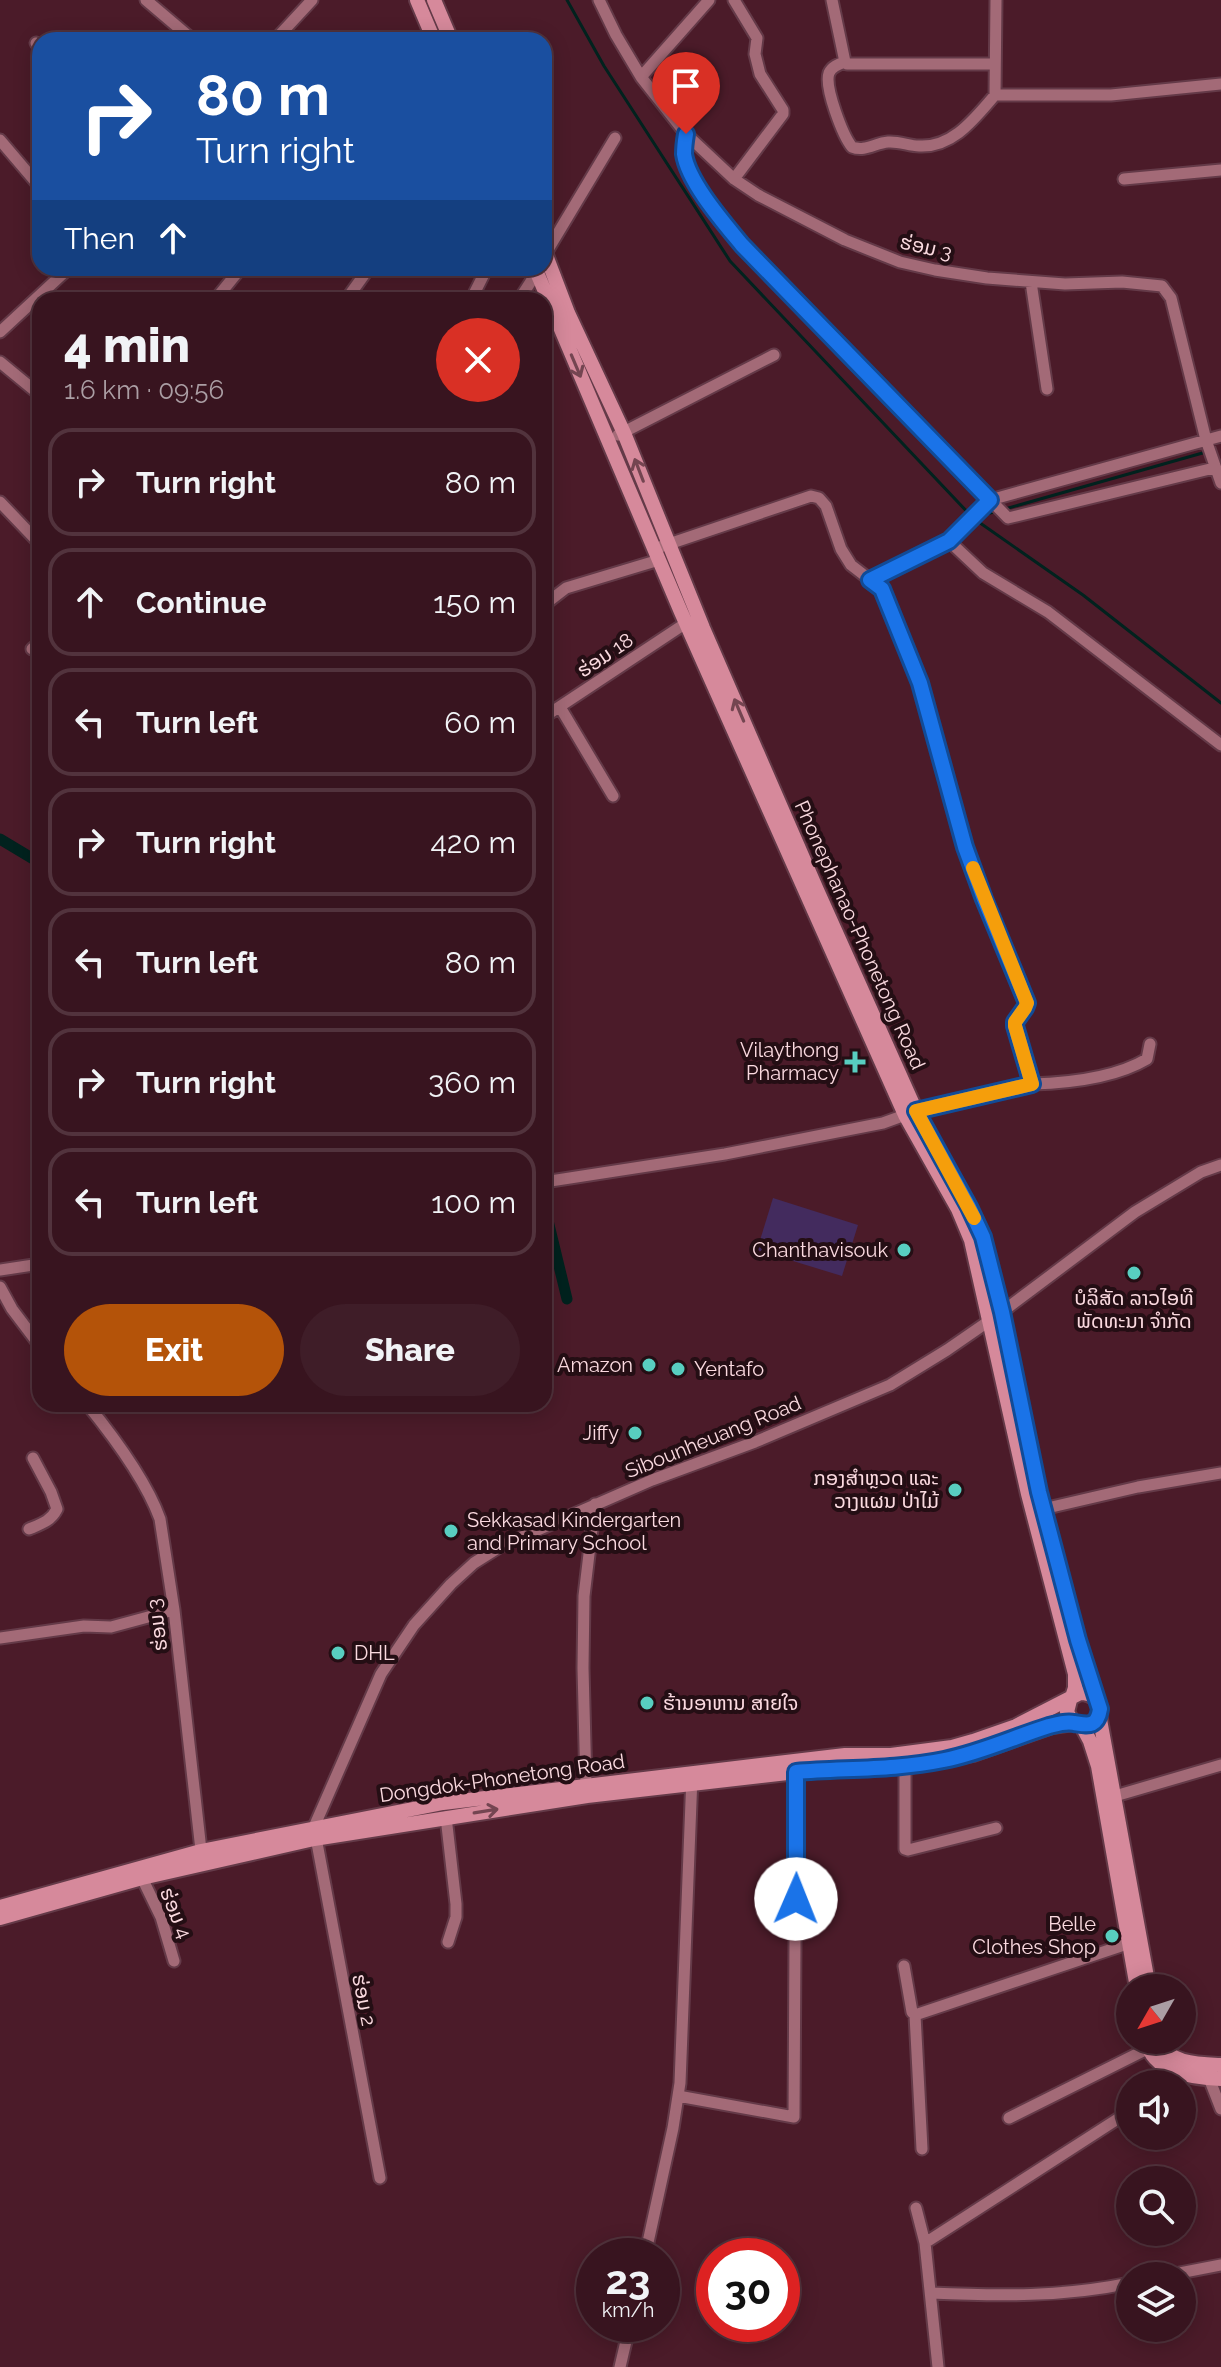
<!DOCTYPE html>
<html lang="en">
<head>
<meta charset="utf-8">
<style>
	body { margin:0; font-family:Raleway,"Noto Sans Lao",sans-serif; background:#3f1d28; color:#f1f3f6; height:100vh; display:flex; flex-direction:column; font-size:30px; white-space:nowrap }
	* { box-sizing:border-box; margin:0 }
	p { font-size:26px; color:#ab9ea4 }
	.icon { flex:none; width:44px; height:44px; fill:none; stroke:currentColor; stroke-width:2; stroke-linecap:round; stroke-linejoin:round }
	.map { position:relative; flex:1; overflow:hidden }
	.drawer { position:absolute; left:32px; top:292px; width:520px; height:1120px; display:flex; flex-direction:column; background:#38141f; border-radius:24px; box-shadow:0 4px 20px #0003,0 0 0 2px #52333d }
	.drawer>* { flex:none }
	.top-card { position:absolute; left:32px; top:32px; width:520px; height:244px; border-radius:24px; box-shadow:0 4px 20px #0003,0 0 0 2px #52333d; background:#1a4fa0; color:#fff; overflow:hidden }
	.needle { width:52px; rotate:231deg }
	.controls { position:absolute; left:1116px; top:1974px; display:grid; gap:16px }
	.controls a { display:grid; place-items:center; width:80px; height:80px; border-radius:50%; background:#38141f; box-shadow:0 4px 20px #0003,0 0 0 2px #52333d; font-size:40px }
	.speed { position:absolute; left:576px; top:2238px; display:flex; gap:16px; font-size:40px; font-weight:700; text-align:center }
	.speed>* { display:grid; place-content:center; width:104px; height:104px; border-radius:50%; background:#38141f; box-shadow:0 4px 20px #0003,0 0 0 2px #52333d; line-height:1 }
	.speed small { font-size:20px; font-weight:400 }
	.speed .limit { border:12px solid #d22; background:#fff; color:#111 }
	.pin { position:absolute; display:grid; place-items:center; width:68px; height:68px; color:#fff; margin:-82px -34px; border-radius:50% 50% 50% 0; rotate:-45deg; box-shadow:0 0 8px #0007 }
	.pin .icon { rotate:45deg }
	.me { position:absolute; width:88px; margin:-44px; rotate:1deg; stroke-linejoin:round; filter:drop-shadow(0 0 6px #0008) }
	.turn { display:flex; align-items:center; gap:28px; height:168px; padding:0 32px; font-size:36px }
	.turn .icon { width:104px; height:104px; stroke-width:2.5 }
	.turn b { display:block; font-size:56px; line-height:68px }
	.then { display:flex; align-items:center; height:76px; padding:0 32px; background:#0003; gap:16px; font-size:30px }
	.round { display:grid; place-items:center; flex:none; width:84px; height:84px; border-radius:42px; background:#3f1d28 }
	.headline { display:flex; align-items:center; justify-content:space-between; height:136px; padding:0 32px }
	h1 { font-size:48px; font-weight:800; line-height:60px }
	.button { display:flex; gap:16px; margin-top:auto; padding:16px 32px }
	.button a { flex:1; height:92px; border-radius:48px; background:#b45309; color:#fff; font-size:32px; font-weight:800; line-height:92px; text-align:center }
	.button a+a { background:#3f1d28; color:#f1f3f6 }
	ul { padding:0; list-style:none }
	li { display:flex; align-items:center; gap:24px; height:108px; margin:0 16px 12px; padding:0 16px; border:4px solid #52333d; border-radius:24px }
	li div { flex:1 }
	li b { display:block; font-size:30px }
	li em { font-style:normal }
	.map>svg:first-child { display:block }
</style>
</head>
<body>
<div class="map">
<svg width="1221" height="2367" viewBox="0 0 1221 2367">
	<rect width="100%" height="100%" fill="#4b1b29"/>
	<!-- green -->
	<path fill="#432b5e" d="M 773,1198 L 858,1225 L 842,1276 L 757,1250 Z"/>
	<g fill="none" stroke-linecap="round" stroke-linejoin="round">
		<!-- stream -->
		<path stroke="#01221e" stroke-width="3" d="M 567,0 L 604,66 L 730,261 L 973,518 L 1083,595 L 1221,703
			M 1005,509 L 1206,452
			M 982,515 L 998,511"/>
		<!-- canal -->
		<path stroke="#01221e" stroke-width="11" d="M 0,839 L 40,863
			M 544,1204 L 567,1299"/>
		<defs>
			<path id="minor" d="M 146,0 L 193,40
				M 599,0 L 616,35 L 641,77 L 686,134 L 734,179 L 758,195 L 845,240 L 900,262 L 935,270 L 987,278 L 1065,284 L 1122,282 L 1162,286 L 1171,298 L 1206,440 L 1221,483
				M 734,0 L 757,38 L 755,54 L 760,74 L 783,110 L 783,114 L 734,179
				M 832,0 L 845,62 L 847,64 L 994,64
				M 275,40 L 312,0
				M 36,43 L 40,48
				M 845,62 C 839,64 832,66 829,73 C 824,87 843,136 852,147 C 865,152 875,143 888,142 C 899,141 909,146 919,146 C 953,148 975,118 995,95 L 996,0
				M 641,77 L 709,0
				M 995,95 L 1111,95 L 1221,84
				M 686,134 C 685,140 684,148 684,154 C 688,181 725,223 742,245 L 1008,518 L 1214,468
				M 0,140 L 40,187
				M 1124,179 L 1221,170
				M 546,253 L 615,138
				M 1031,282 L 1047,389
				M 215,300 L 241,268
				M 346,300 L 369,268
				M 471,300 L 487,268
				M 519,300 L 537,272
				M 0,332 L 69,268
				M 0,362 L 40,395
				M 618,435 L 774,355
				M 0,502 L 40,544
				M 949,541 L 983,573 L 1048,612 L 1221,745
				M 870,580 L 949,541 L 990,500 L 1221,436
				M 38,605 L 40,604
				M 544,605 L 566,588 L 659,560
				M 32,649 L 40,642
				M 560,707 L 613,796
				M 544,717 L 686,623
				M 1032,1084 C 1068,1083 1115,1078 1147,1059 L 1150,1044
				M 544,1182 L 725,1154 L 883,1123 L 916,1111 L 1032,1084 L 1015,1026 C 1015,1016 1026,1012 1027,1003 L 984,899 L 965,847 L 920,683 L 882,589 L 851,565 L 841,549 L 826,506 L 819,498 L 811,496 L 654,549
				M 0,1270 L 40,1264
				M 0,1287 L 12,1309 L 40,1346
				M 87,1404 C 113,1436 146,1480 160,1519 L 174,1610 L 202,1859
				M 1043,1509 L 1138,1487 L 1221,1473
				M 29,1529 C 41,1524 51,1521 57,1509 L 51,1492 L 33,1458
				M 0,1638 L 84,1626 L 111,1627 L 174,1610
				M 905,1767 L 905,1849 L 908,1850 L 996,1828
				M 586,1785 L 583,1668 L 584,1596 L 595,1504
				M 1115,1796 L 1221,1765
				M 446,1817 L 456,1904 L 456,1917 L 448,1942
				M 142,1878 L 161,1917 L 174,1961
				M 904,1966 L 912,2012 L 915,2015 L 922,2149
				M 915,2015 L 1130,1943
				M 1207,2073 L 1221,2109
				M 1166,2084 L 1173,2071
				M 678,2096 L 794,2117 L 796,1766
				M 1009,2118 L 1155,2045
				M 380,2178 L 314,1827 L 381,1674 L 414,1625 L 451,1584 L 474,1563 L 501,1546 L 652,1480 L 755,1442 L 890,1385 L 947,1350 L 1002,1312 L 1135,1212 L 1201,1172 L 1221,1165
				M 916,2208 L 925,2243 L 938,2367
				M 925,2243 L 1130,2111
				M 645,2256 L 673,2128 L 680,2083 L 692,1776
				M 1164,2276 L 1221,2265
				M 931,2293 C 998,2296 1064,2297 1130,2283
				M 620,2367 L 630,2324"/>
			<path id="major" d="M 417,0 L 434,40
				M 434,0 L 451,40
				M 544,250 L 568,313 L 624,433 L 703,628 L 817,890 L 920,1120 L 969,1207 L 983,1237 L 1002,1312 L 1039,1492 L 1078,1640 L 1097,1700
				M 535,268 L 681,612 L 905,1115 L 958,1209 L 971,1240 L 1028,1494 L 1075,1674 L 1075,1688 L 1072,1697
				M 1099,1714 L 1149,1988
				M 1082,1726 L 1090,1741 L 1098,1766 L 1137,1988
				M 0,1907 L 201,1851 L 443,1803 L 845,1755 L 891,1755 L 952,1747 L 973,1741 L 1016,1726 L 1080,1693 C 1096,1693 1103,1705 1097,1719 L 1086,1726 L 1073,1723 L 1067,1712 L 1070,1700
				M 0,1918 L 142,1878 L 314,1839 L 587,1796 L 796,1772 L 845,1768 L 905,1767 L 973,1754 L 1052,1726 L 1073,1723
				M 1146,2040 C 1153,2073 1193,2078 1221,2079
				M 1158,2040 C 1169,2064 1196,2064 1221,2065"/>
		</defs>
		<!-- minor casing -->
		<use href="#minor" stroke="#643a48" stroke-width="15"/>
		<!-- major casing -->
		<use href="#major" stroke="#643a48" stroke-width="18"/>
		<!-- minor -->
		<use href="#minor" stroke="#a36a77" stroke-width="11"/>
		<!-- major -->
		<use href="#major" stroke="#d6899b" stroke-width="14"/>
	</g>
	<!-- one-way arrows -->
	<defs><path id="oneway-shaft" d="M-6 0H5M1.5-3L5.5 0L1.5 3" fill="none" stroke-width="1.6" stroke-linecap="round" stroke-linejoin="round" transform="scale(2)"/></defs>
	<g stroke="#744551">
		<use href="#oneway-shaft" transform="translate(576 366) rotate(67)"/>
		<use href="#oneway-shaft" transform="translate(639 470) rotate(-111)"/>
		<use href="#oneway-shaft" transform="translate(739 710) rotate(-113)"/>
		<use href="#oneway-shaft" transform="translate(486 1811) rotate(-9)"/>
	</g>
	<g fill="none" stroke-linecap="round" stroke-linejoin="round">
		<defs>
			<path id="route" d="M 686,134 C 685,140 684,148 684,154 C 688,182 724,223 742,245 L 990,500 L 949,541 L 870,580 L 882,589 L 920,683 L 965,847 L 984,899 L 1027,1003 L 1025,1008 L 1015,1022 L 1015,1026 L 1032,1084 L 916,1111 L 969,1207 L 983,1237 L 1002,1312 L 1039,1492 L 1078,1640 L 1100,1709 C 1097,1728 1088,1725 1074,1723 C 1066,1721 1057,1724 1049,1726 C 1014,1737 980,1753 944,1760 C 895,1770 845,1768 796,1772 L 796,1899"/>
		</defs>
		<!-- route casing -->
		<use href="#route" stroke="#114b97" stroke-width="20"/>
		<!-- route -->
		<use href="#route" stroke="#1a73e8" stroke-width="14"/>
		<!-- slow -->
		<path stroke="#f59e0b" stroke-width="14" d="M 973,868 L 1027,1003 L 1025,1008 L 1015,1022 L 1015,1026 L 1032,1084 L 916,1111 L 974,1218"/>
	</g>
	<!-- markers -->
	<g fill="#58cec0" stroke="#240e14" stroke-width="3">
		<path d="M851 1050h8v8h8v8h-8v8h-8v-8h-8v-8h8z"/>
		<circle cx="904" cy="1250" r="8"/>
		<circle cx="1134" cy="1273" r="8"/>
		<circle cx="649" cy="1365" r="8"/>
		<circle cx="678" cy="1369" r="8"/>
		<circle cx="635" cy="1433" r="8"/>
		<circle cx="955" cy="1490" r="8"/>
		<circle cx="451" cy="1531" r="8"/>
		<circle cx="338" cy="1653" r="8"/>
		<circle cx="647" cy="1703" r="8"/>
		<circle cx="1112" cy="1936" r="8"/>
	</g>
	<g text-anchor="middle" stroke-width="8" stroke-linejoin="round" paint-order="stroke">
		<!-- street labels -->
		<g font-size="20" fill="#fbdae0" stroke="#240e14">
			<text transform="translate(926 247) rotate(13)" y="7">ຮ່ອມ 3</text>
			<text transform="translate(605 655) rotate(-34)" y="7">ຮ່ອມ 18</text>
			<text transform="translate(860 935) rotate(66)" y="7">Phonephanao-Phonetong Road</text>
			<text transform="translate(713 1437) rotate(-22)" y="7">Sibounheuang Road</text>
			<text transform="translate(157 1625) rotate(-97)" y="7">ຮ່ອມ 3</text>
			<text transform="translate(502 1778) rotate(-8)" y="7">Dongdok-Phonetong Road</text>
			<text transform="translate(176 1913) rotate(68)" y="7">ຮ່ອມ 4</text>
			<text transform="translate(364 2000) rotate(79)" y="7">ຮ່ອມ 2</text>
		</g>
		<!-- poi labels -->
		<g font-size="20" fill="#fbdae0" stroke="#240e14" text-anchor="end">
			<text x="839" y="1057">Vilaythong<tspan x="839" dy="23">Pharmacy</tspan></text>
			<text x="888" y="1257">Chanthavisouk</text>
			<text x="1134" y="1305" text-anchor="middle">ບໍລິສັດ ລາວໄອທີ<tspan x="1134" dy="23">ພັດທະນາ ຈຳກັດ</tspan></text>
			<text x="633" y="1372">Amazon</text>
			<text x="694" y="1376" text-anchor="start">Yentafo</text>
			<text x="619" y="1440">Jiffy</text>
			<text x="939" y="1485">ກອງສໍາຫຼວດ ແລະ<tspan x="939" dy="23">ວາງແຜນ ປ່າໄມ້</tspan></text>
			<text x="467" y="1527" text-anchor="start">Sekkasad Kindergarten<tspan x="467" dy="23">and Primary School</tspan></text>
			<text x="354" y="1660" text-anchor="start">DHL</text>
			<text x="663" y="1710" text-anchor="start">ຮ້ານອາຫານ ສາຍໃຈ</text>
			<text x="1096" y="1931">Belle<tspan x="1096" dy="23">Clothes Shop</tspan></text>
		</g>
	</g>
</svg>
<div class="controls">
<a><svg class="needle" viewBox="-14 -14 28 28"><path d="M0-13l5 13h-10z" fill="#e53935"/><path d="M0 13l5-13h-10z" fill="#ab9ea4"/></svg></a>
<a><svg class="icon" aria-label="sound" viewBox="0 0 24 24"><path d="M4 9h4l5-4v14l-5-4H4zM17 9q2 3 0 6"/></svg></a>
<a><svg class="icon" aria-label="search" viewBox="0 0 24 24"><circle cx="10" cy="10" r="6"/><path d="M15 15l6 6"/></svg></a>
<a><svg class="icon" aria-label="layers" viewBox="0 0 24 24"><path d="M12 4l9 5-9 5-9-5zM3 14l9 5 9-5"/></svg></a>
</div>
<div class="speed"><div>23<small>km/h</small></div><div class="limit">30</div></div>
<div class="pin" style="left:686px;top:134px;background:#d93025"><svg class="icon" aria-label="arrive" viewBox="0 0 24 24"><path d="M6 21V4h12l-3 4 3 4H6"/></svg></div>
<svg class="me" style="left:796px;top:1899px" viewBox="-20 -20 40 40"><circle r="19" fill="#fff"/><path d="M0-13L10 11 0 6-10 11z" fill="#1a73e8"/></svg>
<div class="top-card">
<div class="turn"><svg class="icon" aria-label="right" viewBox="0 0 24 24"><path d="M7 20v-9h11M14 6l5 5-5 5"/></svg><div><b>80 m</b>Turn right</div></div>
<div class="then">Then<svg class="icon" aria-label="ahead" viewBox="0 0 24 24"><path d="M12 20V5M6 11l6-6 6 6"/></svg></div>
</div>
<section class="drawer">
<div class="headline"><div><h1>4 min</h1><p>1.6 km · 09:56</p></div><a class="round" style="background:#d93025;color:#fff"><svg class="icon" aria-label="close" viewBox="0 0 24 24"><path d="M6 6l12 12M18 6L6 18"/></svg></a></div>
<ul>
<li><svg class="icon" aria-label="right" viewBox="0 0 24 24"><path d="M7 20v-9h11M14 6l5 5-5 5"/></svg><div><b>Turn right</b></div><em>80 m</em></li>
<li><svg class="icon" aria-label="ahead" viewBox="0 0 24 24"><path d="M12 20V5M6 11l6-6 6 6"/></svg><div><b>Continue</b></div><em>150 m</em></li>
<li><svg class="icon" aria-label="left" viewBox="0 0 24 24"><path d="M17 20v-9H6M10 6l-5 5 5 5"/></svg><div><b>Turn left</b></div><em>60 m</em></li>
<li><svg class="icon" aria-label="right" viewBox="0 0 24 24"><path d="M7 20v-9h11M14 6l5 5-5 5"/></svg><div><b>Turn right</b></div><em>420 m</em></li>
<li><svg class="icon" aria-label="left" viewBox="0 0 24 24"><path d="M17 20v-9H6M10 6l-5 5 5 5"/></svg><div><b>Turn left</b></div><em>80 m</em></li>
<li><svg class="icon" aria-label="right" viewBox="0 0 24 24"><path d="M7 20v-9h11M14 6l5 5-5 5"/></svg><div><b>Turn right</b></div><em>360 m</em></li>
<li><svg class="icon" aria-label="left" viewBox="0 0 24 24"><path d="M17 20v-9H6M10 6l-5 5 5 5"/></svg><div><b>Turn left</b></div><em>100 m</em></li>
</ul>
<div class="button"><a>Exit</a><a>Share</a></div>
</section>
</div>
</body>
</html>
